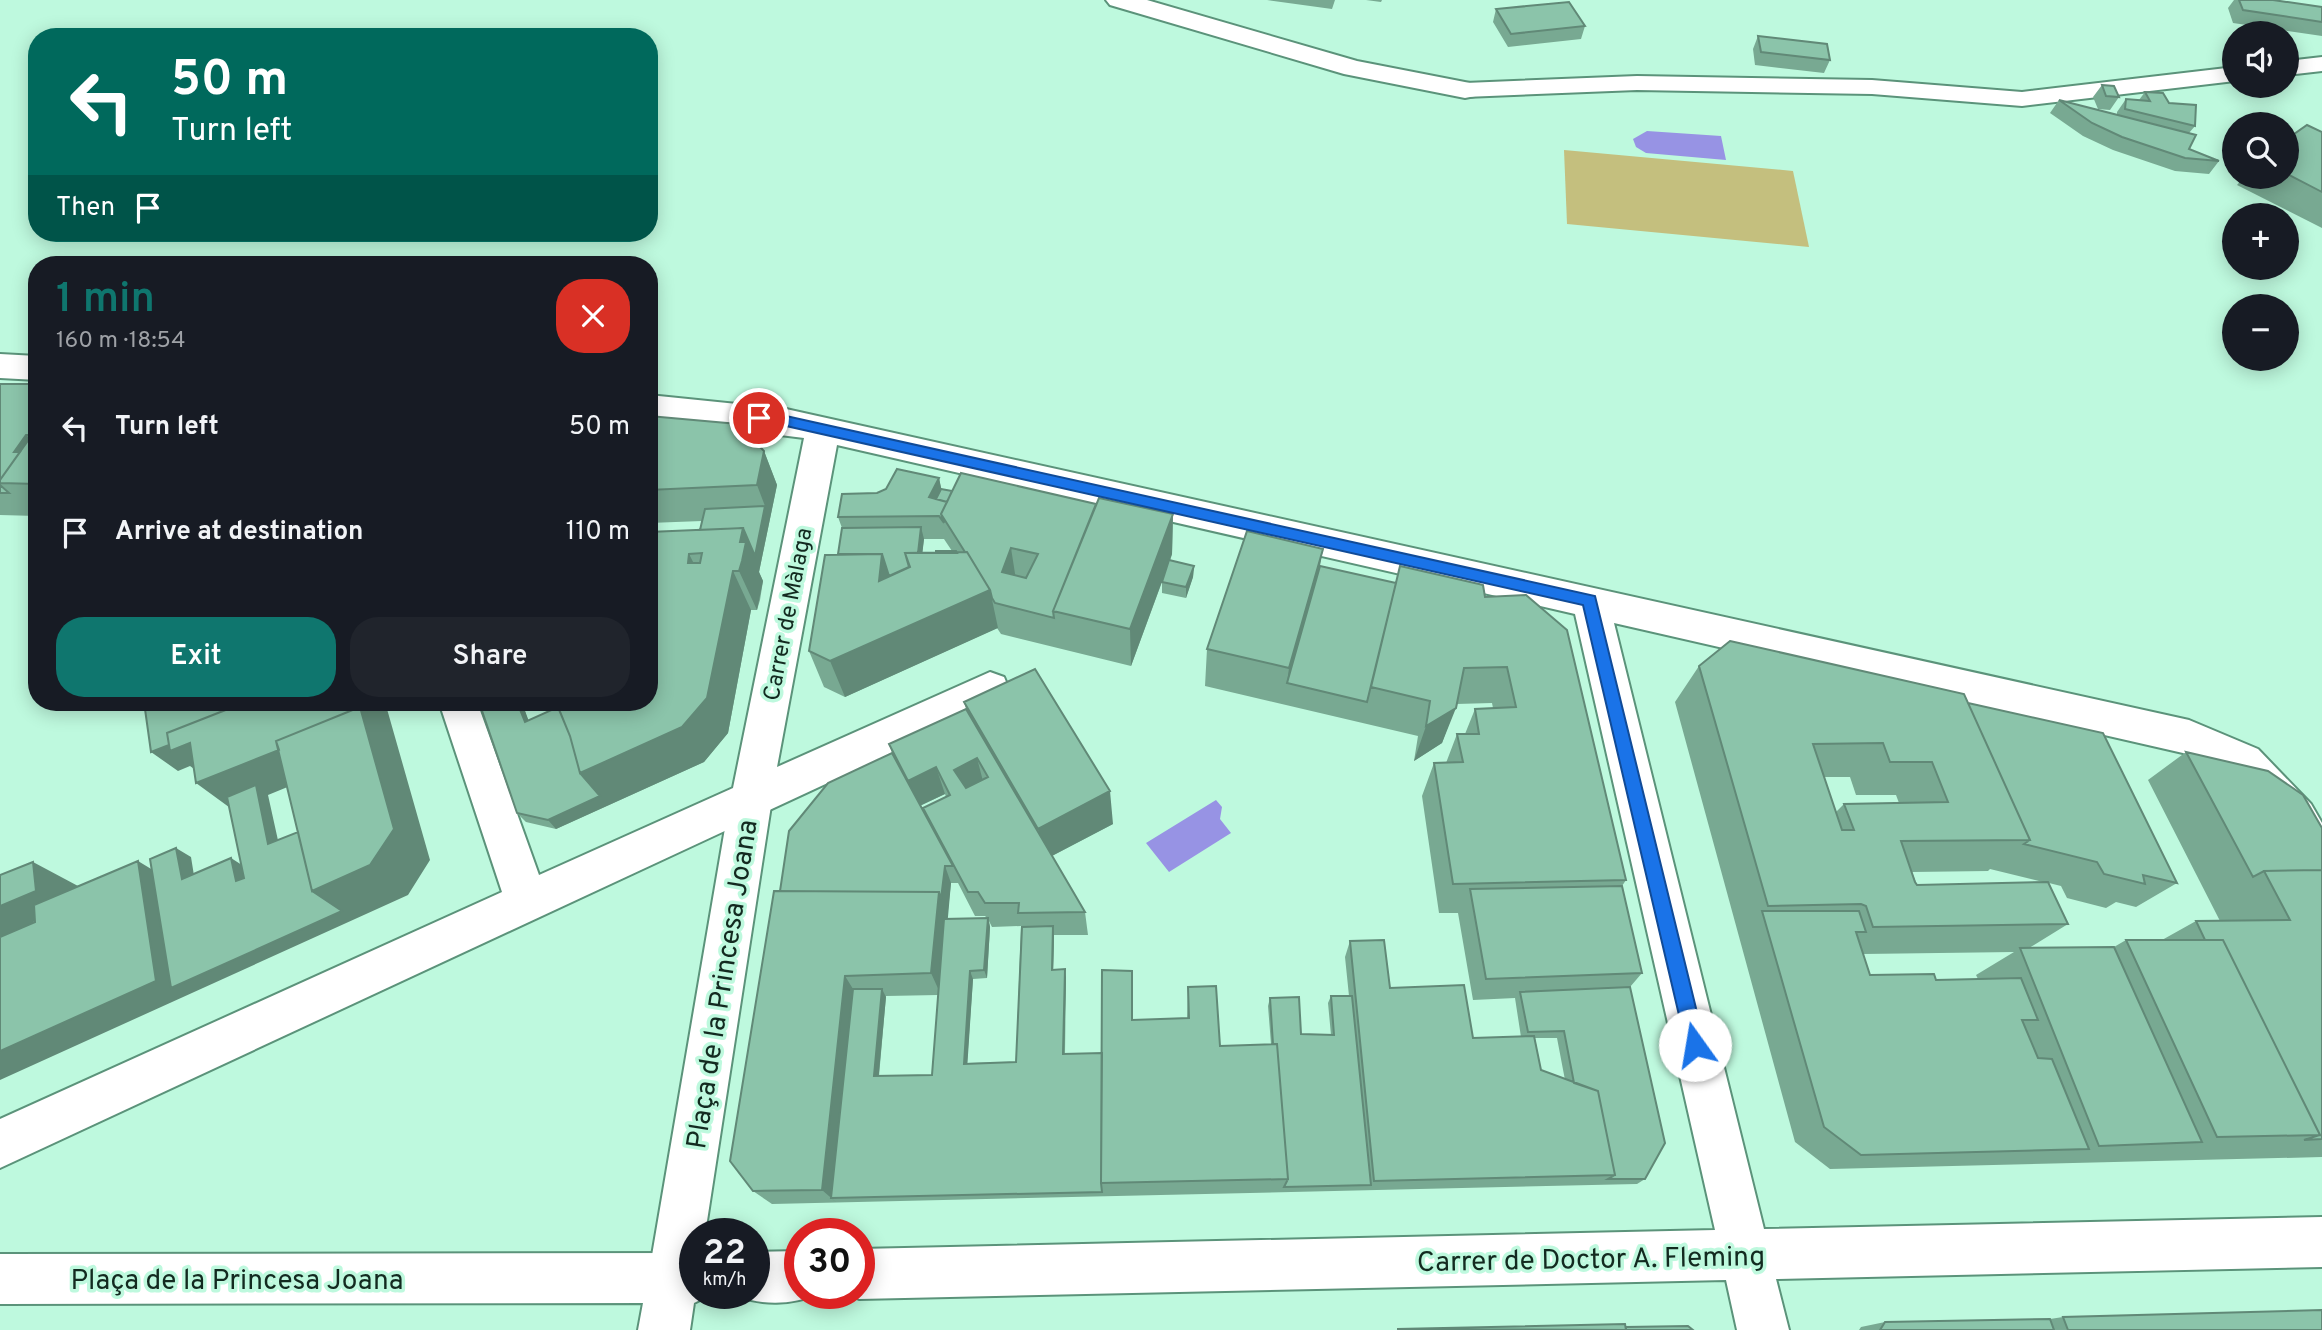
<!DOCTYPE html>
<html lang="en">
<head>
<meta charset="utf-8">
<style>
	body { margin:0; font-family:Overpass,sans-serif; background:#20242c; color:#f1f3f6; height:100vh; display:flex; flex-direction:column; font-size:26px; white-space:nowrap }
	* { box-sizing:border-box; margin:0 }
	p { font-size:23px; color:#9ea1a6 }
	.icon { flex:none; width:38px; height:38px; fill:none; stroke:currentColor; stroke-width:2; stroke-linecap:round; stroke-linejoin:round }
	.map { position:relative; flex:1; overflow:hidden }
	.side { position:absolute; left:28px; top:256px; width:630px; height:455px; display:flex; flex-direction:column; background:#171b24; border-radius:28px; box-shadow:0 4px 18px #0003 }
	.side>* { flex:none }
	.hud { position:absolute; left:28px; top:28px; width:630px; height:214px; border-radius:28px; box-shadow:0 4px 18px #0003; background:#00695c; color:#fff; overflow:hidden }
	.controls { position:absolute; left:2222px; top:21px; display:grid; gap:14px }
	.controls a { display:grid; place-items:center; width:77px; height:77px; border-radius:50%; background:#171b24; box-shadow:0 4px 18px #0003; font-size:35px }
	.speed { position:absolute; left:679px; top:1218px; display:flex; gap:14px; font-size:35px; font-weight:700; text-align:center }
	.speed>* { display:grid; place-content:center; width:91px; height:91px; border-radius:50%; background:#171b24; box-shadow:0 4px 18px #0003; line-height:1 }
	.speed small { font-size:18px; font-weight:400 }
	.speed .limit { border:10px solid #d22; background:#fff; color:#111 }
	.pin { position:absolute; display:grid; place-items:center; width:60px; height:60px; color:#fff; margin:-30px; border:4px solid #fff; border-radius:50%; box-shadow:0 2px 7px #0007 }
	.me { position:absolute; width:77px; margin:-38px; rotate:347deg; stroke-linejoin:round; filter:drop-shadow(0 0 5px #0008) }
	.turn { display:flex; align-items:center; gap:24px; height:147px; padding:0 28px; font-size:32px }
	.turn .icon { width:91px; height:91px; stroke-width:2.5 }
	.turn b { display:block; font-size:49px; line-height:60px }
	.then { display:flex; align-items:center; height:66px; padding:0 28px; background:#0003; gap:14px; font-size:26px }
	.round { display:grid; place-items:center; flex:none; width:74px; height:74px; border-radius:28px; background:#20242c }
	.summary { display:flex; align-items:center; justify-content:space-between; height:119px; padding:0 28px }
	h1 { font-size:42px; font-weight:600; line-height:52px; color:#0f766e }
	.cta { display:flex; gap:14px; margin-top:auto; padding:14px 28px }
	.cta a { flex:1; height:80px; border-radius:28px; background:#0f766e; color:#fff; font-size:28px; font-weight:600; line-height:80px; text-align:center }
	.cta a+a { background:#20242c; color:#f1f3f6 }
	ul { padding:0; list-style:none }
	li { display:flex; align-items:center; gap:21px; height:105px; padding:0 28px }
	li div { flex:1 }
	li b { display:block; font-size:26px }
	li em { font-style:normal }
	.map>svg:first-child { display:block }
</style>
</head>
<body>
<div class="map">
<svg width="2322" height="1330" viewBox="0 0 2322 1330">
	<rect width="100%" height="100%" fill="#bef9de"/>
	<!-- green -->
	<path fill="#c4bf7e" d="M 1564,150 L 1793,171 L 1809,247 L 1567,224 Z"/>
	<!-- water -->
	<path fill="#9793e4" d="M 1647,131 L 1721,136 L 1726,160 L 1646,153 L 1636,147 L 1633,139 Z
		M 1216,800 L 1222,807 L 1220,819 L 1231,833 L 1169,872 L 1146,843 Z"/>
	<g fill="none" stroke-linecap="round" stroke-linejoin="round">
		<defs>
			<path id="service" d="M 2322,57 L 2322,71 L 2287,75 L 2287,61 Z
				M 2235,67 L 2235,81 L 2022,106 L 1872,94 L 1637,90 L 1465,97 L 1457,95 L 1453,90 L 1457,85 L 1465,83 L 1637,76 L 1872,80 L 2022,92 Z"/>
			<path id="pedestrian" d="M 751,781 L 766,786 L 772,799 L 705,1234 L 695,1234 L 695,1288 L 691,1297 L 673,1304 L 655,1297 L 648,1279 L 730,799 L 736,786 Z"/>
			<path id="minor" d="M 1106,0 L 1147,0 L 1357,61 L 1475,84 L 1479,90 L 1475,96 L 1465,98 L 1344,74 L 1110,5 Z
				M 0,354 L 37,356 L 37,380 L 0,378 Z
				M 649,395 L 786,409 L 2189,720 L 2258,749 L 2311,804 L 2322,823 L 2322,882 L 2307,876 L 2281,830 L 2230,775 L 2183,753 L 1614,623 L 1764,1229 L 2322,1217 L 2322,1267 L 1776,1279 L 1789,1330 L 1737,1330 L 1726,1280 L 859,1299 L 844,1293 L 859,1293 L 859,1249 L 1715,1230 L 1575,614 L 837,445 L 777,767 L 990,672 L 1004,677 L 1009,689 L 1004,701 L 0,1168 L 0,1119 L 502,892 L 439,702 L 477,702 L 539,875 L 733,788 L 804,438 L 649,419 Z
				M 800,1251 L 800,1293 L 818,1294 C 792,1305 762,1306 736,1295 L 754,1293 L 754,1252 Z
				M 695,1253 L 695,1293 L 714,1293 L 694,1303 L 690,1330 L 638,1330 L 643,1303 L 0,1304 L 0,1254 Z"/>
		</defs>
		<!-- service casing -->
		<use href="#service" stroke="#5b937a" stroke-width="4"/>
		<!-- pedestrian casing -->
		<use href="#pedestrian" stroke="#5b937a" stroke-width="4"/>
		<!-- minor casing -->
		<use href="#minor" stroke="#5b937a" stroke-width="4"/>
		<!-- service -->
		<use href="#service" fill="#fff" fill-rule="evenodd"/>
		<!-- pedestrian -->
		<use href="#pedestrian" fill="#fff" fill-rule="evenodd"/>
		<!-- minor -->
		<use href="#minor" fill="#fff" fill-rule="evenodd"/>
	</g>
	<!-- wall -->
	<path fill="#78a992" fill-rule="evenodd" d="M 1267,0 L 1335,0 L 1332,9 Z
		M 1366,0 L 1382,0 L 1381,2 Z
		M 2234,0 L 2273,0 L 2322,7 L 2322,36 L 2233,23 L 2228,8 Z
		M 1496,9 L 1585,26 L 1581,39 L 1508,47 L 1493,22 Z
		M 1758,36 L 1830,60 L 1824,73 L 1755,65 L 1753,49 Z
		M 2102,85 L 2119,97 L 2110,110 L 2098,109 L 2093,97 Z
		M 2145,92 L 2169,103 L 2195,126 L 2189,133 L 2189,149 L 2219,161 L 2209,174 L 2175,171 L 2113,150 L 2083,136 L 2050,113 L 2059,100 L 2117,115 L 2117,112 L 2126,99 L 2139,100 Z
		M 2322,132 L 2322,228 L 2237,185 L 2244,177 L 2287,177 L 2287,139 Z
		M 0,384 L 37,384 L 37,516 L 0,515 Z
		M 649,416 L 764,451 L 777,485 L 759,572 L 763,581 L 760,600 L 757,610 L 751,610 L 728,733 L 704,762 L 556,829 L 526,822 L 517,813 L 525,711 L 528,720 L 649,702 L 649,532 L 700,530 L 702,521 L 649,523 Z
		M 939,478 L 941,489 L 952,491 L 1096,504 L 1173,514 L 1172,554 L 1170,561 L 1194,566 L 1193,577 L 1186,598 L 1162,593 L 1162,582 L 1131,666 L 1001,634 L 997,628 L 845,697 L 824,687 L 809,651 L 838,554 L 842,528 L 838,517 L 877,493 ZM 924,539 L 944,539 L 952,551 L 922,553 Z
		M 1320,566 L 1396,583 L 1485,597 L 1626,880 L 1622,886 L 1642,973 L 1630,987 L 1645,1179 L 1637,1184 L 772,1204 L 753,1191 L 780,891 L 892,753 L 889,744 L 966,709 L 964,702 L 1113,824 L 1052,856 L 1085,912 L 1088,935 L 1054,935 L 1053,970 L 1066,977 L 1065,1054 L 1102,1053 L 1132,971 L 1133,1020 L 1187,1018 L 1188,987 L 1220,1046 L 1271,1044 L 1268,1006 L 1270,998 L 1301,1034 L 1331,1035 L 1328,1003 L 1331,996 L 1349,996 L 1345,957 L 1350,941 L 1390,988 L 1473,1038 L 1521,1037 L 1515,998 L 1473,1000 L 1458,913 L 1439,913 L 1422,796 L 1434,763 L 1446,763 L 1457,734 L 1465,734 L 1475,709 L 1493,708 L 1492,703 L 1456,704 L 1442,743 L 1414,761 L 1418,736 L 1205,686 L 1207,649 ZM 945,794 L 946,797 L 923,808 L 925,815 L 920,806 ZM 951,883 L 958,883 L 975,916 L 985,916 L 987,918 L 947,919 ZM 989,921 L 992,927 L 1021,926 L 1016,1062 L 967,1063 L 973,979 L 987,978 L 990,927 ZM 938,995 L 932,1075 L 879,1076 L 886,996 ZM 1535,1038 L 1557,1038 L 1565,1080 L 1541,1070 Z
		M 1699,666 L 1968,703 L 2177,883 L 2136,907 L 2116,902 L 2106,908 L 2067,898 L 2061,886 L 2049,883 L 2068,924 L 2029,948 L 2114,947 L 2126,940 L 2162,940 L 2196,921 L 2220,921 L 2148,780 L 2186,752 L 2322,828 L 2322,1157 L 1830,1169 L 1795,1142 L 1675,702 ZM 1824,777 L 1850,777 L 1856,795 L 1896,795 L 1899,803 L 1844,804 L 1836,812 ZM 1990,869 L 2043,882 L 1917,885 L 1912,872 L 1988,871 ZM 2014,952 L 1976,975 L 1978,979 L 1936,980 L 1870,975 L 1863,954 Z
		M 2063,1317 L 2322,1330 L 1859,1330 L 1861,1327 L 1885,1322 L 2050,1319 Z"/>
	<!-- shaded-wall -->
	<path fill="#618977" d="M 26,435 L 37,445 L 37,484 L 14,452 Z
		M 764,451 L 777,485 L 759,572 L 763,581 L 757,610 L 739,571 L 740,542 L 743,528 L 765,506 L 757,485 Z
		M 939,478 L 944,501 L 929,497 Z
		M 1173,514 L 1172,554 L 1131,666 L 1130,629 Z
		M 921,527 L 924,539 L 920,574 L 916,562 Z
		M 1011,548 L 1016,580 L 1002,572 Z
		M 1323,549 L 1316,588 L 1287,683 L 1289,668 Z
		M 689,554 L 709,593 L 688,563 Z
		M 882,554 L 894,593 L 879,581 Z
		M 1194,566 L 1193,577 L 1186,598 L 1186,587 Z
		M 733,571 L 751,610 L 728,733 L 704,762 L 556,829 L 548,820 L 580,773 Z
		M 990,590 L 998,628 L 845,697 L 830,661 Z
		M 277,702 L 207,778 L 190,766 L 178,771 L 151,752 Z
		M 364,702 L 385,702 L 430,860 L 408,895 L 0,1080 L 0,1027 L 138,861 L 166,878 L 312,891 L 373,752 L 268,795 L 281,854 L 268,844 L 233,810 L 196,783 L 360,707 Z
		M 517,702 L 547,702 L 525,711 L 533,732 L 525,722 Z
		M 1456,708 L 1442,743 L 1414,761 L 1426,726 Z
		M 977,758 L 984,785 L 962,797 L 954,770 Z
		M 936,767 L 945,794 L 917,807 L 908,781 Z
		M 1110,791 L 1113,824 L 1044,860 L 1038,829 Z
		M 176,848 L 191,857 L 196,888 L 182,879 Z
		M 231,858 L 245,867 L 249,890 L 236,881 Z
		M 33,862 L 78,886 L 0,949 L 0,906 Z
		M 945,866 L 951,883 L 941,995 L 931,973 L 939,892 Z
		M 988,918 L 990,927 L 987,978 L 984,970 Z
		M 1053,926 L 1054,935 L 1053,978 L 1052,970 Z
		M 1065,969 L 1066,977 L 1064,1061 L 1063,1054 Z
		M 970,971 L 973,979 L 967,1070 L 964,1064 Z
		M 1132,971 L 1133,992 L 1133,1040 L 1132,1020 Z
		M 845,976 L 858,997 L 831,1198 L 837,1203 L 822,1190 Z
		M 882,989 L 886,997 L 878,1083 L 874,1076 Z"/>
	<!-- building -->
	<path fill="#8bc4aa" stroke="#618977" stroke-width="2" fill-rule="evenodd" d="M 2239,0 L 2273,0 L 2322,7 L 2322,22 L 2243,10 Z
		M 1569,2 L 1585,26 L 1511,34 L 1496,9 Z
		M 1758,36 L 1827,44 L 1830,60 L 1761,52 Z
		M 2102,85 L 2114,86 L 2119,97 L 2106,96 Z
		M 2145,92 L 2163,93 L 2169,103 L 2196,105 L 2195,126 L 2125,109 L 2126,99 L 2150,101 Z
		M 2059,100 L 2196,135 L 2189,149 L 2219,161 L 2185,158 L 2122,137 L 2092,123 Z
		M 2307,125 L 2322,132 L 2322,192 L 2287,174 L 2287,139 Z
		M 0,384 L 37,384 L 37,428 L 32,435 L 26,435 L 14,452 L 20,452 L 0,480 Z
		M 649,416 L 738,424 L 764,451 L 757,485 L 649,490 Z
		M 37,428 L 37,484 L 0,483 L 0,480 Z
		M 897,469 L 939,478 L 929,497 L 947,502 L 941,514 L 944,523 L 939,516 L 838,517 L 842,494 L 877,493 L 886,489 Z
		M 961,473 L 1096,504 L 1053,611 L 1054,618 L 995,603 L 992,598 L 990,590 L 967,552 L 965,552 L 941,514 ZM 1011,548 L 1038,554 L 1026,578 L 1002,572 Z
		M 0,485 L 9,493 L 0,493 Z
		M 941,489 L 952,491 L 947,502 L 936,499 Z
		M 1099,498 L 1173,514 L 1130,629 L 1053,611 Z
		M 765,506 L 755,556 L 743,528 L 700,530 L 705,509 Z
		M 921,527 L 918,553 L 905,553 L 909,567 L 889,576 L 882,554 L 838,554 L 842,528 Z
		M 743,528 L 740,542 L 746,542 L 742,561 L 739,571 L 733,571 L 707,698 L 682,727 L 580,773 L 570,736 L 556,702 L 649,702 L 649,532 ZM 702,553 L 700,563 L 688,563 L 689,554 Z
		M 1247,531 L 1323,549 L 1289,668 L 1207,649 Z
		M 936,551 L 956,551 L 957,553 L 936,553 Z
		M 967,552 L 990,590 L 830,661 L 809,651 L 825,555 L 882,554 L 879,581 L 910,567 L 905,553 Z
		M 1169,560 L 1194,566 L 1186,587 L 1162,582 Z
		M 1320,566 L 1396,583 L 1367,702 L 1287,683 Z
		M 1400,566 L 1479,584 L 1483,585 L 1485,597 L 1526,595 L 1567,630 L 1626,880 L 1453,884 L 1434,763 L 1463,762 L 1457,734 L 1479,734 L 1475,709 L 1516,707 L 1507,667 L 1464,668 L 1456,708 L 1426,726 L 1430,701 L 1371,687 Z
		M 1730,641 L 1964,694 L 2030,840 L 1901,841 L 1915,882 L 1917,885 L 2048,882 L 2068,924 L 1873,927 L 1866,906 L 1861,904 L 1768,906 L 1699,666 ZM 1883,743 L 1890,762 L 1932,762 L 1948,802 L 1844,804 L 1854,830 L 1842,830 L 1813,744 Z
		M 1035,669 L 1110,791 L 1038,829 L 964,702 Z
		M 144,702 L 246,702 L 167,733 L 169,745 L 151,752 Z
		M 246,702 L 364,702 L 367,714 L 360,707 L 276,741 L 279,750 L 196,783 L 190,743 L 170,751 L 167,733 Z
		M 479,702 L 517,702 L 525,722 L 558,707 L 570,736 L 580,773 L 600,796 L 548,820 L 517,813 Z
		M 1968,703 L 2103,733 L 2177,883 L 2143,875 L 2145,884 L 2104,874 L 2097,862 L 2024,844 L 2030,840 Z
		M 360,707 L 394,829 L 370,865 L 312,891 L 276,741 Z
		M 966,709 L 1085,912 L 1018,913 L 1019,903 L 985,903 L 978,892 L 968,892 L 923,808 L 950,795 L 936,767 L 908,781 L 889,744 ZM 977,758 L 988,777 L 966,788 L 954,770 Z
		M 2186,752 L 2268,771 L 2303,795 L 2322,828 L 2322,870 L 2264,871 L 2253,877 Z
		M 892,753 L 953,866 L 945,866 L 941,899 L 939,892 L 780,891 L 789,831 L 828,783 Z
		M 256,785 L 268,844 L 298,832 L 312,891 L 342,911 L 171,988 L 150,859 L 176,848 L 182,879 L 231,858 L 236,881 L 244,878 L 227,797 Z
		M 138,861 L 156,981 L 0,1051 L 0,937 L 35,922 L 34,905 Z
		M 33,862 L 36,891 L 0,906 L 0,875 Z
		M 2322,870 L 2322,1139 L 2304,1140 L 2320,1135 L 2223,940 L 2205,940 L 2196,921 L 2290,920 L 2264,871 Z
		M 1622,886 L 1642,973 L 1486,979 L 1470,889 Z
		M 774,891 L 939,892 L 931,973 L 845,976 L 822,1190 L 753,1191 L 730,1161 Z
		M 1762,911 L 1859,911 L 1866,932 L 1856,932 L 1870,975 L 1934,974 L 1936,980 L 2021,978 L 2038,1020 L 2022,1020 L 2038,1058 L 2052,1059 L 2089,1149 L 1861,1155 L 1824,1127 Z
		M 988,918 L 984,970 L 970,971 L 964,1064 L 1016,1062 L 1022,927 L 1053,926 L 1052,970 L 1065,969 L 1063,1054 L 1102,1053 L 1101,1183 L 1102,1192 L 831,1198 L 853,989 L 882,989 L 874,1076 L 932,1075 L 944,919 Z
		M 1384,940 L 1390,988 L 1464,985 L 1473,1038 L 1534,1036 L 1541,1070 L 1598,1091 L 1615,1175 L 1374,1181 L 1350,941 Z
		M 2126,940 L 2223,940 L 2320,1135 L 2217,1137 Z
		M 2114,947 L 2202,1142 L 2099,1146 L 2020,948 Z
		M 1102,970 L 1132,971 L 1132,1020 L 1189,1018 L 1188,987 L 1216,986 L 1220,1046 L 1277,1044 L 1288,1179 L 1101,1183 Z
		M 1630,987 L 1665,1143 L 1645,1179 L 1608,1179 L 1615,1175 L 1598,1091 L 1574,1083 L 1564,1031 L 1528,1032 L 1520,992 Z
		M 1331,996 L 1352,996 L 1371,1185 L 1284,1187 L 1288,1179 L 1277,1044 L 1273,1044 L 1270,998 L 1299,997 L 1301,1034 L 1334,1035 Z
		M 2322,1310 L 2322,1330 L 2068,1330 L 2063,1317 Z
		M 2050,1319 L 2054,1330 L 1880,1330 L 1885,1322 Z
		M 1625,1324 L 1626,1330 L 1397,1329 Z
		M 1688,1326 L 1693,1330 L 1626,1330 L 1626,1327 Z"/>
	<!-- route -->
	<path fill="#1a73e8" stroke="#114b97" stroke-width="2" d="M 759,413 L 786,416 L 1595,596 L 1705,1045 L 1702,1051 L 1695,1054 L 1689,1051 L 1686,1045 L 1583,605 L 786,426 L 754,422 L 754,415 Z"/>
	<g text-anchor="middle" stroke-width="7" stroke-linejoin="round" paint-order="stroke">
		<!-- street labels -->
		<g font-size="23" fill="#132a20" stroke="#bef9de">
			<text transform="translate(787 614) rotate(-79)" y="8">Carrer de Màlaga</text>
		</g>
		<!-- near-street labels -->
		<g font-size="28" fill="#132a20" stroke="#bef9de">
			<text transform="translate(721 984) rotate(-81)" y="10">Plaça de la Princesa Joana</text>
			<text transform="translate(1591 1258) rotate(-1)" y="10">Carrer de Doctor A. Fleming</text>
			<text x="237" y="1289">Plaça de la Princesa Joana</text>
		</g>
	</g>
</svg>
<div class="controls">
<a><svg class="icon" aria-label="sound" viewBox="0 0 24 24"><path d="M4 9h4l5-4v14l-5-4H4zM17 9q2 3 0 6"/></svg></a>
<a><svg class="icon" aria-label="search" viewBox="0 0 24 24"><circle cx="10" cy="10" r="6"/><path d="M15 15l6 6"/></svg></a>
<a>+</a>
<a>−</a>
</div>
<div class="speed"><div>22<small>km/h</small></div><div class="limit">30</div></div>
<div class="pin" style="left:759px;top:418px;background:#d93025"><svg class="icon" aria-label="arrive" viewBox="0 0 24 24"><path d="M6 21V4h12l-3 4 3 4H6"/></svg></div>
<svg class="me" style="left:1695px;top:1045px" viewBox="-20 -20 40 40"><circle r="19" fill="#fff"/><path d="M0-13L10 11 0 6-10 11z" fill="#1a73e8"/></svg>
<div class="hud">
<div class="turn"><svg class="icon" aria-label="left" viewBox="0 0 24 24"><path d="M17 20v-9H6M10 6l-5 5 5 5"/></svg><div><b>50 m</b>Turn left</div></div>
<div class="then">Then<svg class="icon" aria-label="arrive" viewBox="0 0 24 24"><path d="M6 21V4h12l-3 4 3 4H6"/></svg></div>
</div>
<section class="side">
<div class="summary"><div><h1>1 min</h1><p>160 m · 18:54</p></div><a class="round" style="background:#d93025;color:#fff"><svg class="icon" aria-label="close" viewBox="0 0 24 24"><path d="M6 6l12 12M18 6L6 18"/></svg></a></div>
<ul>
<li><svg class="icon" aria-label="left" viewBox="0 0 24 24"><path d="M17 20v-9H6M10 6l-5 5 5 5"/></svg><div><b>Turn left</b></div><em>50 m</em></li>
<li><svg class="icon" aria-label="arrive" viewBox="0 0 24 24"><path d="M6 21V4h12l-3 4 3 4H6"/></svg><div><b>Arrive at destination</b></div><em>110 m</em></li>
</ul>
<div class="cta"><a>Exit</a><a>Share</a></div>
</section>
</div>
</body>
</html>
